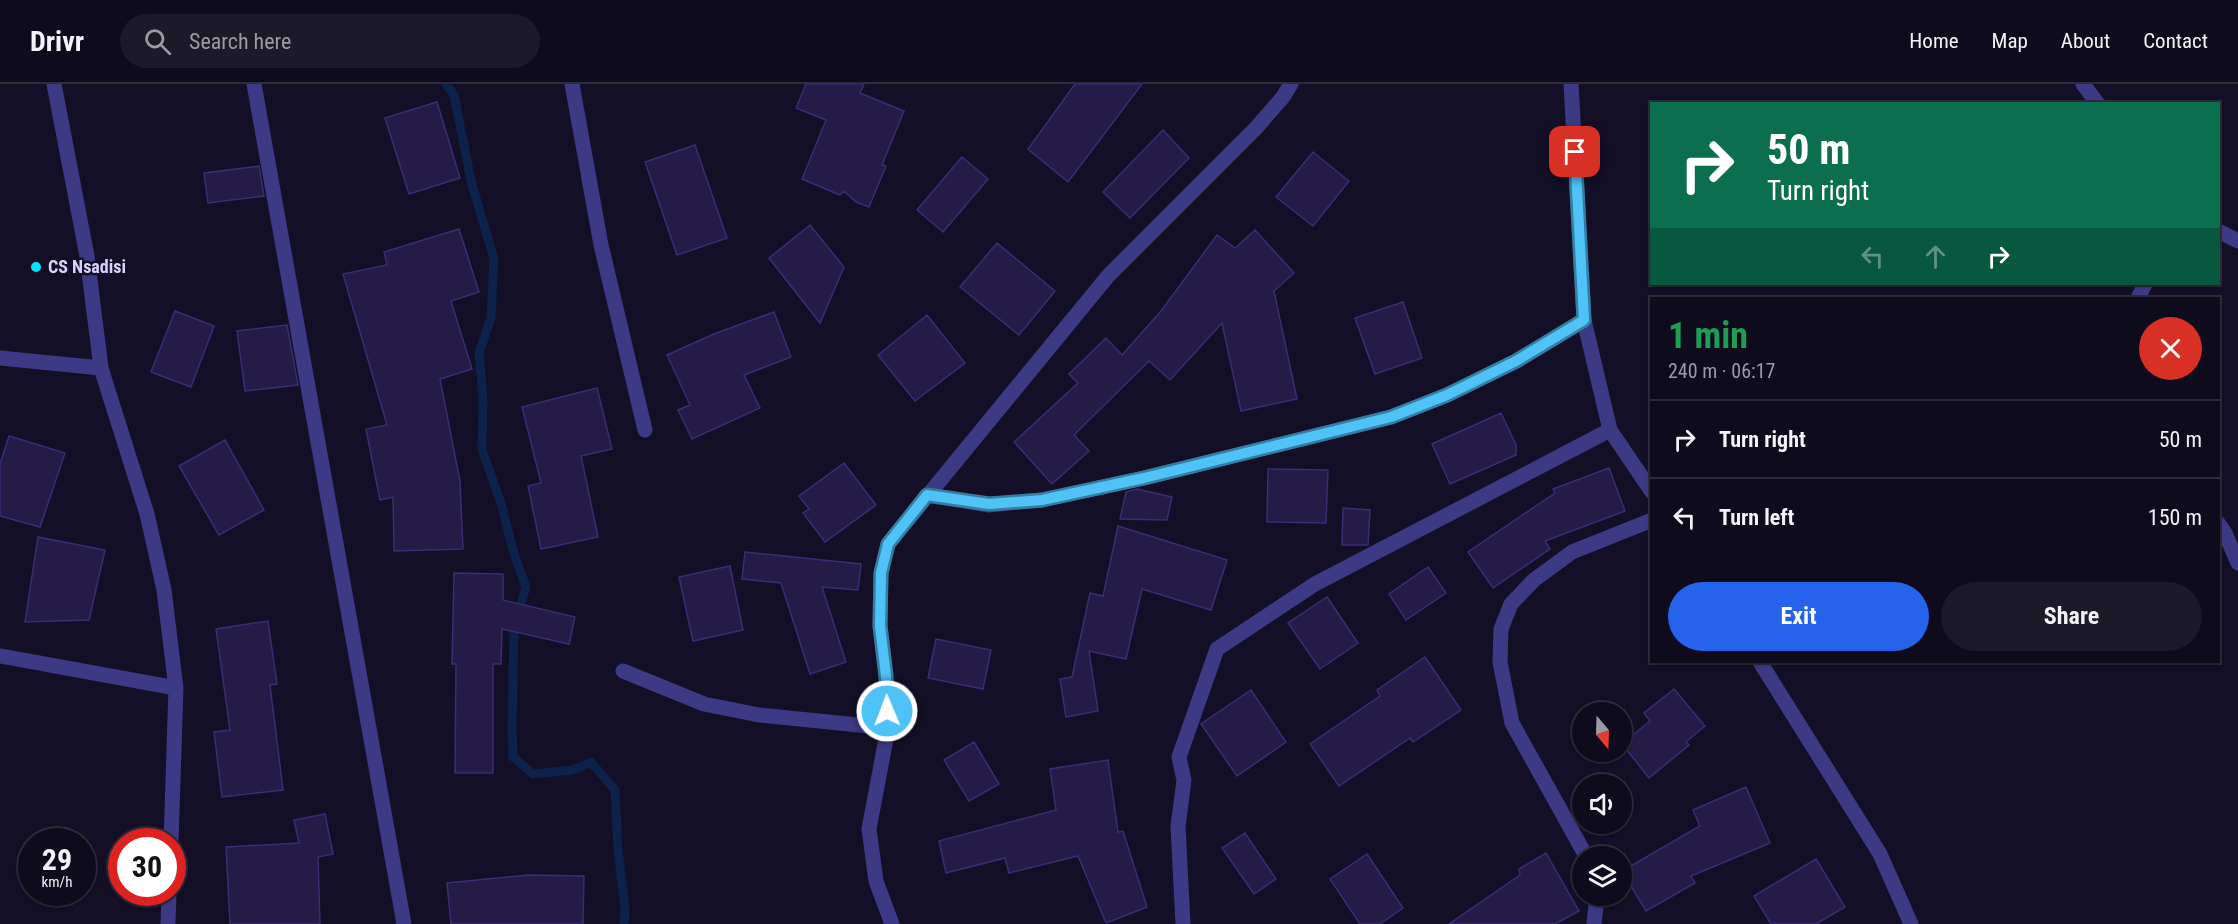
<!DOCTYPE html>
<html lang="en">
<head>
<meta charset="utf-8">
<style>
	body { margin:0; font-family:"Roboto Condensed",sans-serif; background:#1c1929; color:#f1f3f6; height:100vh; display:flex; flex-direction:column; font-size:22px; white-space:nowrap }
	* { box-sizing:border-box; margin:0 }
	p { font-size:20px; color:#9b9ba3 }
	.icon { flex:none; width:33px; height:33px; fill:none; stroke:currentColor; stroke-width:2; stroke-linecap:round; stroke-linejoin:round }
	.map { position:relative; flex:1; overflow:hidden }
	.details { position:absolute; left:1650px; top:213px; width:570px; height:366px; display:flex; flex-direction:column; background:#0e0b1c; border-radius:0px; box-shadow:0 2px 4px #0004,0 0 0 2px #2e2b3b }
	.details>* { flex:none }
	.top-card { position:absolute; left:1650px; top:18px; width:570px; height:183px; border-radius:0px; box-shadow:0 2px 4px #0004,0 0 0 2px #2e2b3b; background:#0b6e4f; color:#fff; overflow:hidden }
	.needle { width:39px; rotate:161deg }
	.tools { position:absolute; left:1572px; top:618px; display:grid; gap:12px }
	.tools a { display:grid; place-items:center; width:60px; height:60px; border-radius:50%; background:#0e0b1c; box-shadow:0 2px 4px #0004,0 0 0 2px #2e2b3b; font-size:30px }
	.speed { position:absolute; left:18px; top:744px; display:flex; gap:12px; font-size:30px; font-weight:700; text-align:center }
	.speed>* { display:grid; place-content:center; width:78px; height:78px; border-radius:50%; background:#0e0b1c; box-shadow:0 2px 4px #0004,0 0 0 2px #2e2b3b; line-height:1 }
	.speed small { font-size:15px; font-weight:400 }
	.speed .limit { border:9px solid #d22; background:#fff; color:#111 }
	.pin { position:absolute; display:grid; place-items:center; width:51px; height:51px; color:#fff; margin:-26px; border-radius:12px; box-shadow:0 3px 9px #0006 }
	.me { position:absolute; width:66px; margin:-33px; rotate:359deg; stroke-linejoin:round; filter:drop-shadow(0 0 4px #0008) }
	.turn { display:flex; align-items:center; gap:21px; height:126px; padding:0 18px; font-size:27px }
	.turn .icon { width:78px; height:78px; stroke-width:2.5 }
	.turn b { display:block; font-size:42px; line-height:51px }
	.lanes { display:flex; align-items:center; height:57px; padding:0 18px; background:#0003; justify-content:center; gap:30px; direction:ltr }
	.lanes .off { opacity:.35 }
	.round { display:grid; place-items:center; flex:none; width:63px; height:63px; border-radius:32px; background:#1c1929 }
	.head { display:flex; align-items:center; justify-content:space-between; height:102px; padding:0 18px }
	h1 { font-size:36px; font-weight:700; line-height:45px; color:#1e9e55 }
	.button { display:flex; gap:12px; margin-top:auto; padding:12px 18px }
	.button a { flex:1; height:69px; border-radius:36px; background:#2563eb; color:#fff; font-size:24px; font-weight:700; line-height:69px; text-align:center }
	.button a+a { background:#1c1929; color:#f1f3f6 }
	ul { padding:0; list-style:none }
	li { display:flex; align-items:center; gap:18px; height:78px; padding:0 18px; border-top:2px solid #2e2b3b }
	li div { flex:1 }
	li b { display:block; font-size:22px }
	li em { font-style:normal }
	header { display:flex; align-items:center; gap:36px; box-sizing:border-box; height:84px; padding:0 30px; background:#0e0b1c; border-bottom:2px solid #2e2b3b }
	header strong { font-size:28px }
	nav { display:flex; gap:33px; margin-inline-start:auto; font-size:21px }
	.search { width:420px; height:54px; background:#1c1929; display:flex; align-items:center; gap:15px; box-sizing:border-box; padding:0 21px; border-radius:33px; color:#9b9ba3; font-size:22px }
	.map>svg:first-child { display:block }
</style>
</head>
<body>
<header>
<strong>Drivr</strong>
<div class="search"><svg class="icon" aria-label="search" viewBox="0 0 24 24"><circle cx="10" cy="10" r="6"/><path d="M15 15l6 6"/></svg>Search here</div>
<nav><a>Home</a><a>Map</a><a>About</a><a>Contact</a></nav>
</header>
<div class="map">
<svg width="2238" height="840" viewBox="0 0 2238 840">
	<rect width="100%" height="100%" fill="#130f26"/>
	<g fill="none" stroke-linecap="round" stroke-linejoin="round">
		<!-- stream -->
		<path stroke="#0c2248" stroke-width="9" d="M 446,0 L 454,11 L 471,97 L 494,175 L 491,234 L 479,269 L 483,315 L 482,366 L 501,419 L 514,470 L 526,503 L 514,543 L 512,644 L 513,673 L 533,690 L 573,686 L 591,678 L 615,706 L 618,766 L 625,826 L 624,840"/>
	</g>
	<!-- building -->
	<path fill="#241b47" stroke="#3b2d73" stroke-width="1.5" d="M 806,0 L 864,0 L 860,9 L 904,27 L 882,81 L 886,82 L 869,123 L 856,118 L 844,107 L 840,111 L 802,95 L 826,36 L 796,24 Z
		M 1075,0 L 1142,0 L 1068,98 L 1028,65 Z
		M 437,18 L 460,94 L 409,110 L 385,34 Z
		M 1163,46 L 1189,74 L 1130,134 L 1103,108 Z
		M 695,61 L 727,154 L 677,171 L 645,78 Z
		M 1313,68 L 1349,97 L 1313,142 L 1276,113 Z
		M 962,73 L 988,95 L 943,148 L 917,126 Z
		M 259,82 L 264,112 L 208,119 L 204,89 Z
		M 810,141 L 844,183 L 820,239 L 769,174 Z
		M 459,145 L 479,208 L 451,217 L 472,285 L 440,295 L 460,397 L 463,465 L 394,467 L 393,413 L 380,416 L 366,345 L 387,341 L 343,190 L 387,181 L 384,168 Z
		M 1255,146 L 1294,189 L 1274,207 L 1297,315 L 1241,327 L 1222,239 L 1170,296 L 1149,277 L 1074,351 L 1089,367 L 1052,400 L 1014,358 L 1078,299 L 1069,290 L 1106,254 L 1122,271 L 1161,227 L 1217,151 L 1235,164 Z
		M 997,159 L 1055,207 L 1019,251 L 960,203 Z
		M 1403,218 L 1422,274 L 1375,290 L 1355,234 Z
		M 175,227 L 214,242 L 191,303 L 151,288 Z
		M 774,228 L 791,273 L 744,291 L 760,324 L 692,355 L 678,326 L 690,321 L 667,271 L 714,250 Z
		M 927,231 L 965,279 L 915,317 L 878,271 Z
		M 287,241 L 298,301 L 245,307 L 237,247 Z
		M 597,304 L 612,365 L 581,372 L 598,453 L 541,465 L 528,402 L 541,399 L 522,323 Z
		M 1501,329 L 1516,361 L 1516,371 L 1450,400 L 1432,360 Z
		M 9,352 L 65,369 L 40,443 L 0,432 L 0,380 Z
		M 225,356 L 264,426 L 219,451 L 179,382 Z
		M 844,379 L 876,421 L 825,458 L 803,429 L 809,425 L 799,412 Z
		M 1609,384 L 1625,427 L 1545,457 L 1550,465 L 1493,504 L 1468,468 L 1555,409 L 1553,405 Z
		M 1268,385 L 1328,386 L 1326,439 L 1267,438 Z
		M 1137,405 L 1172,413 L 1167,436 L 1120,435 L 1126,408 Z
		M 1343,424 L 1370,426 L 1368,461 L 1342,461 Z
		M 1118,442 L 1227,476 L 1211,526 L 1142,505 L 1126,575 L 1089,567 L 1098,627 L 1066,633 L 1060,595 L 1072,593 L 1090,509 L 1103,512 Z
		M 38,453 L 105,466 L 89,536 L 25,538 Z
		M 745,468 L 861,480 L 858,506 L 822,503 L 846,578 L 810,590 L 781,499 L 742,495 Z
		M 730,482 L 743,546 L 693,557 L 679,493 Z
		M 1428,483 L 1446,509 L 1406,536 L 1389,510 Z
		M 454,489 L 503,490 L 503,516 L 575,533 L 569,560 L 502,545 L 501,580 L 493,580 L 493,689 L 455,689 L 456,580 L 452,580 Z
		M 1327,513 L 1358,559 L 1320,585 L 1288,539 Z
		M 268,537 L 277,600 L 270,601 L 283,706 L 222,713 L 214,648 L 230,646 L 216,545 Z
		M 936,555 L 991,566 L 983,605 L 928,594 Z
		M 1425,573 L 1461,626 L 1413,658 L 1410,654 L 1339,702 L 1310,660 L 1380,612 L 1377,606 Z
		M 1674,605 L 1705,642 L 1686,658 L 1689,661 L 1649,694 L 1622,660 L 1650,637 L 1644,629 Z
		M 1251,606 L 1286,658 L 1237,692 L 1201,640 Z
		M 974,658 L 999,700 L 969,717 L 944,676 Z
		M 1108,676 L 1118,748 L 1123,747 L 1147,823 L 1106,839 L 1078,772 L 1009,789 L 1005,774 L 946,789 L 939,757 L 1056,726 L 1050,685 Z
		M 1746,703 L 1770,759 L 1691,792 L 1695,799 L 1646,827 L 1622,787 L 1700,742 L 1693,726 Z
		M 325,730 L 333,770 L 318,773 L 320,840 L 230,840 L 226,763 L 299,759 L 294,736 Z
		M 1245,749 L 1276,795 L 1254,810 L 1222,764 Z
		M 1546,769 L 1579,827 L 1555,840 L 1449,840 L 1520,791 L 1519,785 Z
		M 1367,770 L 1403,824 L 1380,840 L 1360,840 L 1330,795 Z
		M 1816,775 L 1845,823 L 1816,840 L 1771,840 L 1754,812 Z
		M 528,791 L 584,792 L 583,840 L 451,840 L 447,799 Z"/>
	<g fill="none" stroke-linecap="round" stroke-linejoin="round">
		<!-- minor -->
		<path stroke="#3d3a85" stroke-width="15" d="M 54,0 L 87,172 L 101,284 L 147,430 L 164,506 L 176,604 L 171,758
			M 254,0 L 404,840
			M 572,0 L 601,161 L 645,346
			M 1571,0 L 1584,236 L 1610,346 L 1652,408
			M 2083,0 L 2098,20
			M 2218,147 L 2238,157
			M 2138,214 L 2145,200
			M 0,274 L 101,284
			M 927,411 L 989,421 L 1042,416 L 1144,394 L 1391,333 L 1447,311 L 1517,277 L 1584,236
			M 2218,439 L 2225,449 L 2238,479
			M 0,572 L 176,604
			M 1760,578 L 1880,770 L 1911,840
			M 623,587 L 704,620 L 759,631 L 888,644
			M 1586,772 L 1512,639 L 1500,578 L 1501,545 L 1511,520 L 1534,496 L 1572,468 L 1652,436
			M 168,840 L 169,808
			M 892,840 L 876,797 L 869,745 L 888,644 L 886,592 L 880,542 L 881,489 L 888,460 L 1108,192 L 1256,44 L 1283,13 L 1291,0
			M 1183,840 L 1178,742 L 1184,696 L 1179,673 L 1217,565 L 1315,500 L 1610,346
			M 1594,840 L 1597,812"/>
	</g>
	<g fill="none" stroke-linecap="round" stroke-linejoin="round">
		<defs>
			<path id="route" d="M 887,627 L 886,592 L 880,542 L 881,489 L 888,460 L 927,411 L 989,420 L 1042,416 L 1144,394 L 1391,333 L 1447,311 L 1516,277 L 1584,236 L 1575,68"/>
		</defs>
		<!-- route casing -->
		<use href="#route" stroke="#337fa1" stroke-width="15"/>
		<!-- route -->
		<use href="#route" stroke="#4fc3f7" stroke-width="10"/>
	</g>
	<!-- markers -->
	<circle fill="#00e5ff" stroke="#130f26" stroke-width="2" cx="36" cy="183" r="6"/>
	<g text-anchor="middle" stroke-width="5" stroke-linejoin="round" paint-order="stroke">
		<!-- poi labels -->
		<g font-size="18" font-weight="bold" fill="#d9d4ff" stroke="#130f26" text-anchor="start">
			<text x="48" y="189">CS Nsadisi</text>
		</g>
	</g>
</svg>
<div class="tools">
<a><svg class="needle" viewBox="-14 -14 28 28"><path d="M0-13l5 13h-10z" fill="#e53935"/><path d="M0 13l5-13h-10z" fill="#9b9ba3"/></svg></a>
<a><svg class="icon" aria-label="sound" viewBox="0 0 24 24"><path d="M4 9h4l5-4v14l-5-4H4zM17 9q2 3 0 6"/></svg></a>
<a><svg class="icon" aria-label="layers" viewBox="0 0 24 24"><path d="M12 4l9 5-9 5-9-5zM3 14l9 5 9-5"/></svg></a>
</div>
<div class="speed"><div>29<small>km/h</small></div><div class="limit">30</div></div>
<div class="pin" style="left:1575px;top:68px;background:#d93025"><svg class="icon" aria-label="arrive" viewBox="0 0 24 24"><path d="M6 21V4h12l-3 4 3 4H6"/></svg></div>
<svg class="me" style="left:887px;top:627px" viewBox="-20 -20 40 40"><circle r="17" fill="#4fc3f7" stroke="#fff" stroke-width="3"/><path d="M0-11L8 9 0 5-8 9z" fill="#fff"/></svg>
<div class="top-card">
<div class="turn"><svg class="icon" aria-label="right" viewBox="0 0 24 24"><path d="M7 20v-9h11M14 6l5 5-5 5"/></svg><div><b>50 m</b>Turn right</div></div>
<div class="lanes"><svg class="icon off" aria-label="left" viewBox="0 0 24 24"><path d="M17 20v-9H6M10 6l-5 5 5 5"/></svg><svg class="icon off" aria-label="ahead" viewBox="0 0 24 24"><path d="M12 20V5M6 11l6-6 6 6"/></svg><svg class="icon" aria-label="right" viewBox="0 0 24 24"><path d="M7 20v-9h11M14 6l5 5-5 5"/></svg></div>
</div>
<section class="details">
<div class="head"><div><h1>1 min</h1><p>240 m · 06:17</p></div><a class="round" style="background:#d93025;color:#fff"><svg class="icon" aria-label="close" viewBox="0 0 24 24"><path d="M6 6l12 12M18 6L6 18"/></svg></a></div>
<ul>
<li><svg class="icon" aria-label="right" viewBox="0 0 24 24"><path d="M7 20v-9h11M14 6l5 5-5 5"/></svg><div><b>Turn right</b></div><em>50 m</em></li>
<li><svg class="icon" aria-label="left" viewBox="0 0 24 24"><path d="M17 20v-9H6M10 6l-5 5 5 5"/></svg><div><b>Turn left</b></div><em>150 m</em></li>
</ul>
<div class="button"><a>Exit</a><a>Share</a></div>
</section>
</div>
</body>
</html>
